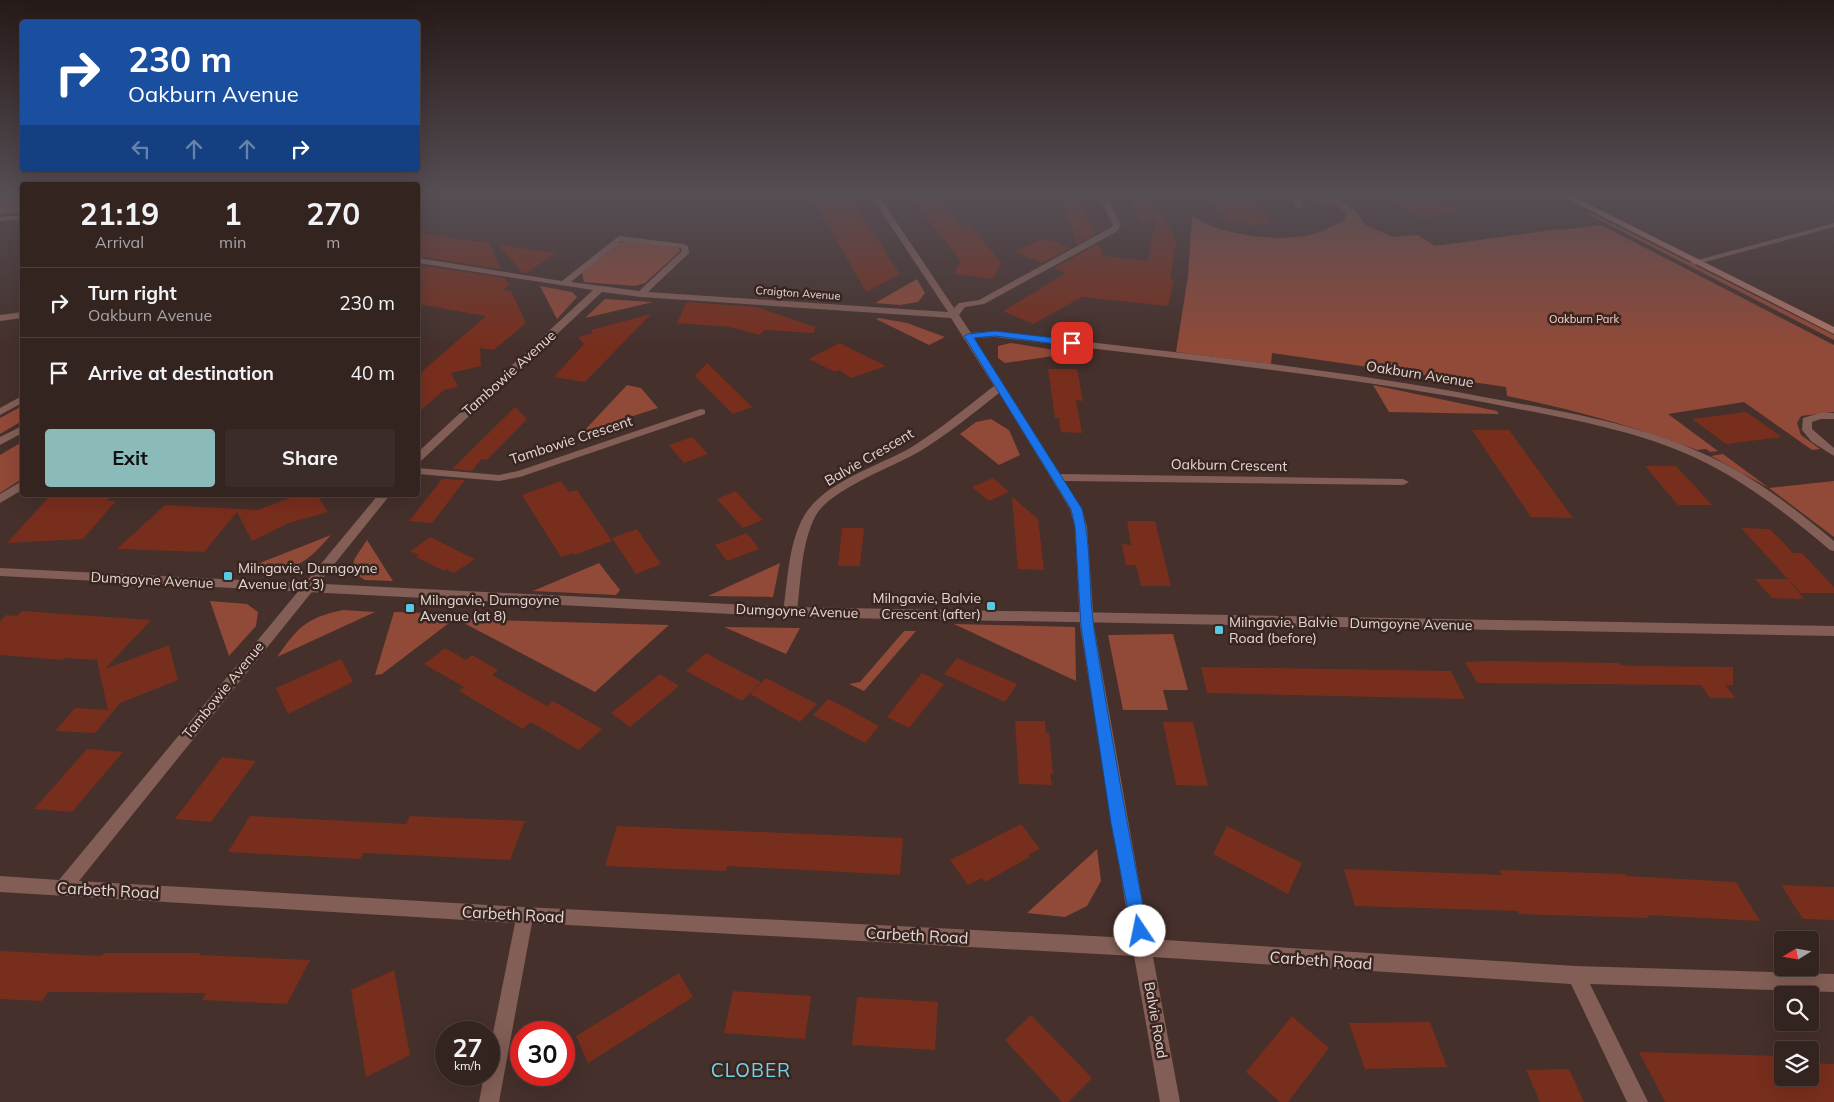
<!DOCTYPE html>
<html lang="en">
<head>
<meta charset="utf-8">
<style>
	body { margin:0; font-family:Mulish,sans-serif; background:#3c2c29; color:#f1f3f6; height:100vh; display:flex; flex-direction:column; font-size:19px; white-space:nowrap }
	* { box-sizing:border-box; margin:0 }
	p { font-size:16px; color:#a9a4a5 }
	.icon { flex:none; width:28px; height:28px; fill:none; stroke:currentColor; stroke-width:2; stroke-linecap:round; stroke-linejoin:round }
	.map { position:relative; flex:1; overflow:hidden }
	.drawer { position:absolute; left:20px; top:182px; width:400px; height:315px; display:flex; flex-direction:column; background:#342420; border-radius:5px; box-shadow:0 5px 20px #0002,0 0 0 1px #4e413e }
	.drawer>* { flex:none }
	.banner { position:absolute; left:20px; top:20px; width:400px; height:152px; border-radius:5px; box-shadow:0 5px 20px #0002,0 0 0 1px #4e413e; background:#1a4fa0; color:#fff; overflow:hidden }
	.needle { width:32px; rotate:259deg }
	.fabs { position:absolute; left:1774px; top:931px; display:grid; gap:10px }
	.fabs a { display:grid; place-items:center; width:45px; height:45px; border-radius:5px; background:#342420; box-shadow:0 5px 20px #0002,0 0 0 1px #4e413e; font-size:25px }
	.speed { position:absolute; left:435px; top:1021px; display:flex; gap:10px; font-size:25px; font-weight:700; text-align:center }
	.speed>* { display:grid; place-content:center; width:65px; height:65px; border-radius:50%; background:#342420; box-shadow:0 5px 20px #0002,0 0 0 1px #4e413e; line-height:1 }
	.speed small { font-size:12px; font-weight:400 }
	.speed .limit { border:8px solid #d22; background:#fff; color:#111 }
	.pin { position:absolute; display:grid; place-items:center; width:42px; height:42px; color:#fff; margin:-21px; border-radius:10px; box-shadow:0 2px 8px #0006 }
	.me { position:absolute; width:55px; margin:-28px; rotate:349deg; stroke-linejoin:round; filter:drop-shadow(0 0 4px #0008) }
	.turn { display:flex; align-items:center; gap:18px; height:105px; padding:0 25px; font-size:22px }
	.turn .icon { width:65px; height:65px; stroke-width:2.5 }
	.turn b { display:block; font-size:35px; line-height:42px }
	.lanes { display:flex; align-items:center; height:48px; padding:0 25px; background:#0003; justify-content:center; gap:25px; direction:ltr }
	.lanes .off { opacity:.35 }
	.eta { display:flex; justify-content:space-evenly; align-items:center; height:85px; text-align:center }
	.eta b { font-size:30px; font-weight:700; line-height:35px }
	.action { display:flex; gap:10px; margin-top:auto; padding:10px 25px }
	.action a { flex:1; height:58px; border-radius:5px; background:#8bbbb9; color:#111; font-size:20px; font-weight:700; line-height:58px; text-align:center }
	.action a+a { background:#3c2c29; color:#f1f3f6 }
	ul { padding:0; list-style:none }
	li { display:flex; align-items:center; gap:15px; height:70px; padding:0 25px; border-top:1px solid #4e413e }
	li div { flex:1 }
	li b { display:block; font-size:19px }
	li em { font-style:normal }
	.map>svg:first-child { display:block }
</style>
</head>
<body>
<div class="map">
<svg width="1834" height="1102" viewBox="0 0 1834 1102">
	<rect width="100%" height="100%" fill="#45302b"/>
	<!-- green -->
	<path fill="#914938" d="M 0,193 L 22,193 L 22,212 L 0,214 Z
		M 1312,193 L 1331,193 L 1355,211 L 1366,225 L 1392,237 L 1418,235 L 1435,246 L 1558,229 L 1562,230 L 1601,225 L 1834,345 L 1834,412 L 1801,416 L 1797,423 L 1801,435 L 1820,449 L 1812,450 L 1744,402 L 1668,414 L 1718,451 L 1710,452 L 1706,449 L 1697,450 C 1635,427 1572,409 1507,396 L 1506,387 L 1272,353 L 1271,364 L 1176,352 L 1188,276 L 1192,216 C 1219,235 1277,242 1309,235 C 1322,232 1333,226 1345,220 L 1346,214 L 1336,204 L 1317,203 Z
		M 1586,213 L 1591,213 L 1834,335 L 1834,340 Z
		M 631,240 L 679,248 L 680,251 L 645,283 L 635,286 L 584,282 L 582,273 L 614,244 Z
		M 917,279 L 925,293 L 918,302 L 900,305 L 875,303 Z
		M 540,286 L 572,292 L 577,297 L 557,319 Z
		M 605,299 L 653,302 L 585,318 Z
		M 879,318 L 907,323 L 945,337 L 929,345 L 876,319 Z
		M 1011,343 L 1074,353 L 1005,363 L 998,358 L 998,346 Z
		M 627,385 L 641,388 L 658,408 L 583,432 Z
		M 1373,385 L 1497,411 L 1499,414 L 1389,412 Z
		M 22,406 L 22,421 L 0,434 L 0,418 Z
		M 991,419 L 1009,430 L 1020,455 L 999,465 L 960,434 L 976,422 Z
		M 22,442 L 22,479 L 0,493 L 0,455 Z
		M 1723,454 L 1769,488 L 1834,481 L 1834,537 L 1769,488 L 1711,456 Z
		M 331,535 C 300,571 286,574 239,571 Z
		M 367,540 L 393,581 L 365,580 L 351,571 L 355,558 Z
		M 599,563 L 620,590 L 616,595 L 533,591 Z
		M 780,563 L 773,597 L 708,596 Z
		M 210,601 L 247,604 L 258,612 L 256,626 L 229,656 Z
		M 343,610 L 375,612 L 277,657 C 299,626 306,618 343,610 Z
		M 394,612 L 428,613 L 449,623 L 382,674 L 375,675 Z
		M 456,619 L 669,625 L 595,692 Z
		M 954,624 L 1075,627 L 1076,681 Z
		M 724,627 L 800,628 L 786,654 Z
		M 904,631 L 916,631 L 864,691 L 849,684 L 860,682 Z
		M 1173,634 L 1188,690 L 1163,690 L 1168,710 L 1123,710 L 1108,635 Z
		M 1097,849 L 1101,881 L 1087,906 L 1065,917 L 1027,913 Z"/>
	<!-- building -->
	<path fill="#782e1d" d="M 847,193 L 900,274 L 866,292 L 813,199 L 813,196 Z
		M 907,193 L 938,193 L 963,227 L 971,226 L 1001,263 L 993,279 L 954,274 L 961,261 Z
		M 1060,193 L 1077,193 L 1095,234 L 1077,244 Z
		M 1127,193 L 1152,193 L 1176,241 L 1170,279 L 1174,280 L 1168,306 L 1082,297 L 1033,324 L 1003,311 L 1066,273 L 1054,268 L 1098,244 L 1104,256 L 1148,261 L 1155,220 L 1140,221 Z
		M 1202,193 L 1255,193 L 1254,204 L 1272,223 L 1247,225 L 1243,221 L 1227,222 Z
		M 1379,193 L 1426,193 L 1460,213 L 1420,218 Z
		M 418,233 L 489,243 L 501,269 L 418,256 Z
		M 1044,238 L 1070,248 L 1042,263 L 1015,252 Z
		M 498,245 L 556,253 L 526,273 L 523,273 Z
		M 418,265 L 505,278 L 509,285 L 502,290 L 511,291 L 526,323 L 494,350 L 480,348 L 481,366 L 451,373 L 458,387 L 444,390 L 418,413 L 418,375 L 486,316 L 418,304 Z
		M 687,302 L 757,307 L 815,327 L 814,333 L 765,330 L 759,335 L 731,327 L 677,323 Z
		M 651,314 L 585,382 L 554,377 L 584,344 L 578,337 L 593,333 L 591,330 Z
		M 839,343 L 886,366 L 851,378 L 839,370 L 835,372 L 809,359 Z
		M 707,363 L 752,407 L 733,414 L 695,376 Z
		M 1048,369 L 1077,369 L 1083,401 L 1076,400 L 1082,433 L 1061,432 L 1059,418 L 1055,418 Z
		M 515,407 L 527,419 L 487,460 L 481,459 L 472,471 L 452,469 Z
		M 1746,412 L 1782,437 L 1726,444 L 1692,419 Z
		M 1472,430 L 1509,430 L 1573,518 L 1531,517 Z
		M 692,437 L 708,454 L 684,463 L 669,445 Z
		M 1645,466 L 1676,466 L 1712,505 L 1678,505 Z
		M 993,478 L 1009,492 L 989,501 L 972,487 Z
		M 442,479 L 465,480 L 432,523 L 409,521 Z
		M 561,481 L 569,492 L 577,490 L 612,541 L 574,555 L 572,553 L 561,557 L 522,495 Z
		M 736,491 L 750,507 L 763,520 L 743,528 L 717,499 Z
		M 298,495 L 317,495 L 328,512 L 289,523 L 252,541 L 237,512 L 204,552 L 117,549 L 165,505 L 258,510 Z
		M 87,497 L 85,498 L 110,497 L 107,501 L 116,501 L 83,539 L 7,543 L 48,498 Z
		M 1012,497 L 1038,519 L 1044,570 L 1018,569 Z
		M 1127,521 L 1155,521 L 1171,586 L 1141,586 L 1136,565 L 1126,565 L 1122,544 L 1131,545 Z
		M 842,528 L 864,528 L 860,566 L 838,566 Z
		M 1741,528 L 1770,529 L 1793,553 L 1802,553 L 1834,587 L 1834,593 L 1801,593 Z
		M 637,529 L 661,564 L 636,574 L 612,538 Z
		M 747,533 L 759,549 L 727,561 L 715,545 Z
		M 431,537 L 452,548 L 475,559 L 454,573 L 446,569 L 444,571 L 416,557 L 419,555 L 410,551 Z
		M 1755,579 L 1788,579 L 1804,599 L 1772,598 Z
		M 22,611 L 151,620 L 105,669 L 169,645 L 178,680 L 120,703 L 95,733 L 55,731 L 75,708 L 108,710 L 97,660 L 65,658 L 63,660 L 0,655 L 0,621 L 6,615 L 17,616 Z
		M 445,648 L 466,660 L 472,655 L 498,670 L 492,675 L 547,706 L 553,701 L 602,729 L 579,750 L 531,722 L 523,729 L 459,691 L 464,687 L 424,664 Z
		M 706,653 L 726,664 L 761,682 L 742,701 L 686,671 Z
		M 957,658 L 1017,684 L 1005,702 L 944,674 Z
		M 341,659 L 353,682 L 288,714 L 276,688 Z
		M 1488,661 L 1618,663 L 1620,665 L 1635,666 L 1733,667 L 1733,685 L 1725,685 L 1735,698 L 1710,698 L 1701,685 L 1477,683 L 1465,662 Z
		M 1201,667 L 1451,671 L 1465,699 L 1207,693 Z
		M 922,673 L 944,684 L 909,728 L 887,717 Z
		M 660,674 L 679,686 L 630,727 L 611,713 Z
		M 766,678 L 787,689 L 817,704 L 800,722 L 750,694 Z
		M 828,699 L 850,710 L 879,726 L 865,743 L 813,715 Z
		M 1015,721 L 1045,721 L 1046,733 L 1049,733 L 1053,774 L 1050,774 L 1052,785 L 1019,784 Z
		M 1163,722 L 1193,722 L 1208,786 L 1176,785 Z
		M 87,749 L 123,752 L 72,812 L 34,809 Z
		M 222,757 L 256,761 L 211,822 L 175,819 Z
		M 250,816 L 406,824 L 410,816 L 525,821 L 510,860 L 363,853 L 360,859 L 228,852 Z
		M 1021,824 L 1040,849 L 1028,855 L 1030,857 L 985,882 L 982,878 L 968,885 L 950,860 Z
		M 617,826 L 903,838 L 900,875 L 727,866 L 726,871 L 605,866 Z
		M 1227,826 L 1302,863 L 1288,894 L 1213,854 Z
		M 1344,869 L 1502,875 L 1500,870 L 1625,874 L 1627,876 L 1736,882 L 1760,921 L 1647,915 L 1649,918 L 1519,914 L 1518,911 L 1355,906 Z
		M 1781,885 L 1834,887 L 1834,920 L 1803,919 Z
		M 0,951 L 102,956 L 104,953 L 200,953 L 199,955 L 310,960 L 287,1004 L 202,1000 L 206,993 L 48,992 L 42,1001 L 0,999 Z
		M 394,970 L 410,1055 L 366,1077 L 351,990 Z
		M 679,973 L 693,997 L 588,1063 L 576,1036 Z
		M 733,991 L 811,996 L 805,1039 L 724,1033 Z
		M 857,997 L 938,1002 L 935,1050 L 852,1045 Z
		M 1031,1015 L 1092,1078 L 1068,1102 L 1062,1102 L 1005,1040 Z
		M 1292,1016 L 1329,1048 L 1288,1102 L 1280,1102 L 1246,1072 Z
		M 1430,1022 L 1447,1067 L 1365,1069 L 1349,1023 Z
		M 1639,1052 L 1782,1056 L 1782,1078 L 1810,1078 L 1810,1059 L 1813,1063 L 1834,1064 L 1834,1102 L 1665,1102 Z
		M 1569,1069 L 1584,1102 L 1540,1102 L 1526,1070 Z"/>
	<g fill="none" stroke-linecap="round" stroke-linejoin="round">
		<!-- minor -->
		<path fill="#825e56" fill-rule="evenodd" d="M 869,193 L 877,193 L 954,308 L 959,303 L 979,300 L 1110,228 L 1113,225 L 1098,193 L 1106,193 L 1121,225 L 1116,232 L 984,304 L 965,307 L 959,315 L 971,333 L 995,331 C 1160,351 1326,367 1489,398 C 1561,411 1635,423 1702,453 C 1751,474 1793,507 1834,541 L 1834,551 L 1830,550 C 1788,515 1745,481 1696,458 C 1631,428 1557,417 1488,403 C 1325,373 1159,357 995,337 L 974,338 L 1060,474 L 1403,479 L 1409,482 L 1403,485 L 1064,481 L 1082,509 L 1087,527 L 1094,626 L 1149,939 L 1576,966 L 1834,974 L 1834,992 L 1590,984 L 1648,1102 L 1627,1102 L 1571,984 L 1153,957 L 1180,1102 L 1160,1102 L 1134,956 L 532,923 L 499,1102 L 479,1102 L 484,1075 L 489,1075 L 489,1053 L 515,923 L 0,892 L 0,876 L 59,880 L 378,495 L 390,495 L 79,881 L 525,907 L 1131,938 L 1080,626 L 1075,527 L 1070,509 L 999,393 C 974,413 949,433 922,450 C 894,467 832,488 816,515 C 801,543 801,581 797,612 L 795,615 L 785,615 L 783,612 C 788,581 788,544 804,516 C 825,480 881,466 915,445 C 943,427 968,406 994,386 L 951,318 L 641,297 L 602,292 L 422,460 L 418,461 L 418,452 L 593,290 L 418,263 L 418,258 L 562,281 L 619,236 L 684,244 L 688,246 L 689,253 L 648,292 L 948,312 ZM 621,241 L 681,248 L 682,251 L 639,291 L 571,282 Z
			M 1292,193 L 1300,193 L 1299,199 L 1303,206 L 1302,208 L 1295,206 L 1291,199 Z
			M 22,215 L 22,219 L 0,221 L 0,217 Z
			M 1834,223 L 1834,227 L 1694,265 L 1690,262 Z
			M 22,312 L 22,318 L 0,321 L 0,315 Z
			M 22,396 L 22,403 L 0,415 L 0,408 Z
			M 701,409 L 705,410 L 705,414 L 520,477 L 499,481 L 418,474 L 418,468 L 499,475 L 518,471 Z
			M 1820,413 L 1834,413 L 1834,419 L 1821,419 L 1812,422 L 1812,429 L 1834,448 L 1834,456 L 1812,442 L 1802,430 L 1803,418 Z
			M 22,481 L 22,490 L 0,503 L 0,494 Z"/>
		<!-- tertiary -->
		<path fill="#825e56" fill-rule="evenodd" d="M 425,193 L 434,193 L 418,202 L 418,197 Z
			M 22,426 L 22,433 L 0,445 L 0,437 Z
			M 0,568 L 790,607 L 1834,626 L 1834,636 L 790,617 L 0,576 Z"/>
		<!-- secondary -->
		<path fill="#ab7467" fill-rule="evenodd" d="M 1556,193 L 1566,193 L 1834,327 L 1834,334 Z"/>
	</g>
	<!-- sky -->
	<linearGradient id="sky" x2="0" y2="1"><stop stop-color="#261a18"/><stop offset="0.56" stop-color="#564e55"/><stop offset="1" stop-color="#564e55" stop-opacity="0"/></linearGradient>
	<rect width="1834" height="347" fill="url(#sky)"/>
	<!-- route -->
	<path fill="#1a73e8" stroke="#114b97" d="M 995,331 L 1072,340 L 1076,343 L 1072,346 L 995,336 L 974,338 L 1082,509 C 1092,548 1088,589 1094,629 C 1110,730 1128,830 1148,931 L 1146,936 L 1140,938 L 1134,936 L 1132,931 L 1111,823 L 1081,626 L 1075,527 L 1071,509 L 964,336 L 968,334 Z"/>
	<!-- markers -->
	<g fill="#57c9e1" stroke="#3a2621" stroke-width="2">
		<rect x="223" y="571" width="10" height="10" rx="2.5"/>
		<rect x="986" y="601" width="10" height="10" rx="2.5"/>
		<rect x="405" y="603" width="10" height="10" rx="2.5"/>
		<rect x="1214" y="625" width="10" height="10" rx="2.5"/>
	</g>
	<g text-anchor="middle" stroke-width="5" stroke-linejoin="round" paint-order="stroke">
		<!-- far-street labels -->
		<g font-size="11" fill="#e4d6d3" stroke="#3a2621">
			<text transform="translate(798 293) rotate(4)" y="4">Craigton Avenue</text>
		</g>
		<!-- far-park labels -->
		<g font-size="11" fill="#ffd0c5" stroke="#3a2621">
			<text x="1584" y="323">Oakburn Park</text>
		</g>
		<!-- street labels -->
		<g font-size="14" fill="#e4d6d3" stroke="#3a2621">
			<text transform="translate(509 373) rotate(-42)" y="5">Tambowie Avenue</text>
			<text transform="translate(1420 374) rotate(9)" y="5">Oakburn Avenue</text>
			<text transform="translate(571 440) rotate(-18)" y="5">Tambowie Crescent</text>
			<text transform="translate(869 457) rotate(-30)" y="5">Balvie Crescent</text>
			<text transform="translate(1229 465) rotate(1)" y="5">Oakburn Crescent</text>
			<text transform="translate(152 580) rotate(3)" y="5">Dumgoyne Avenue</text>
			<text transform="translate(797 611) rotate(2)" y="5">Dumgoyne Avenue</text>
			<text transform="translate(1411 624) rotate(1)" y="5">Dumgoyne Avenue</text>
			<text transform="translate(223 690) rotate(-51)" y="5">Tambowie Avenue</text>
			<text transform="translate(1156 1020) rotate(80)" y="5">Balvie Road</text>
		</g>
		<!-- poi labels -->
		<g font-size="14" fill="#e4d6d3" stroke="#3a2621" text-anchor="start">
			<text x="238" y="573">Milngavie, Dumgoyne<tspan x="238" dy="16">Avenue (at 3)</tspan></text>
			<text x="981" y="603" text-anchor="end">Milngavie, Balvie<tspan x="981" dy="16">Crescent (after)</tspan></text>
			<text x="420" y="605">Milngavie, Dumgoyne<tspan x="420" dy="16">Avenue (at 8)</tspan></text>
			<text x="1229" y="627">Milngavie, Balvie<tspan x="1229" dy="16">Road (before)</tspan></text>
		</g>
		<!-- near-street labels -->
		<g font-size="16" fill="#e4d6d3" stroke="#3a2621">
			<text transform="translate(108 890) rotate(3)" y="6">Carbeth Road</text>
			<text transform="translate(513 914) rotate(3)" y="6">Carbeth Road</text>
			<text transform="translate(917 935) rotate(3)" y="6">Carbeth Road</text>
			<text transform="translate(1321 960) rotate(4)" y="6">Carbeth Road</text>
		</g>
		<!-- near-quarter labels -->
		<g font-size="19" letter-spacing="1" fill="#6fd4eb" stroke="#3a2621">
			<text x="751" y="1077">CLOBER</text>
		</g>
	</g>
</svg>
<div class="fabs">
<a><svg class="needle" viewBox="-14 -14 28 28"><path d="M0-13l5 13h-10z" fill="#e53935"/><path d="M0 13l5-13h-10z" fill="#a9a4a5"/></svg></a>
<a><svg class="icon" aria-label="search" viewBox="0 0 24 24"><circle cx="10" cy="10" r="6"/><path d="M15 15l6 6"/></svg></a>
<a><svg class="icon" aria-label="layers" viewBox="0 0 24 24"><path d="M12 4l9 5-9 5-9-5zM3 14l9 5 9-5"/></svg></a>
</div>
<div class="speed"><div>27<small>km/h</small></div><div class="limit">30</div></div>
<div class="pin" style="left:1072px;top:343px;background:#d93025"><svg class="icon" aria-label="arrive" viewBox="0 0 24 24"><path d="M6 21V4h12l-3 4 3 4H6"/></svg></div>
<svg class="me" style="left:1140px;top:931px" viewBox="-20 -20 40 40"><circle r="19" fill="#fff"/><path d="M0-13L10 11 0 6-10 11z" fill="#1a73e8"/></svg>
<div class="banner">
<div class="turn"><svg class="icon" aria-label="right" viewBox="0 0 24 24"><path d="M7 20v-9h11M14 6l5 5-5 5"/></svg><div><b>230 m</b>Oakburn Avenue</div></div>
<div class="lanes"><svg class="icon off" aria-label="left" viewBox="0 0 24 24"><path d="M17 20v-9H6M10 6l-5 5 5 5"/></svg><svg class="icon off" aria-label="ahead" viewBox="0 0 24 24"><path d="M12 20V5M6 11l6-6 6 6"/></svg><svg class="icon off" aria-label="ahead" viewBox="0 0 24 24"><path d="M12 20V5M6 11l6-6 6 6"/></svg><svg class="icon" aria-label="right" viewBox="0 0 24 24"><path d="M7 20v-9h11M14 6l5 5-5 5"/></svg></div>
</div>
<section class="drawer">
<div class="eta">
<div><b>21:19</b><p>Arrival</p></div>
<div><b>1</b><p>min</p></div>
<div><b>270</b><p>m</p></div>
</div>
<ul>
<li><svg class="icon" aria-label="right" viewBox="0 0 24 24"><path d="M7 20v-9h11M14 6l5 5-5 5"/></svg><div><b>Turn right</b><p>Oakburn Avenue</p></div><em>230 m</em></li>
<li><svg class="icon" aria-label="arrive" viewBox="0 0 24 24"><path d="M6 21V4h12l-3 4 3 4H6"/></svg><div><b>Arrive at destination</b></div><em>40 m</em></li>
</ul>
<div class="action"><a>Exit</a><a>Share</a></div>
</section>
</div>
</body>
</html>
